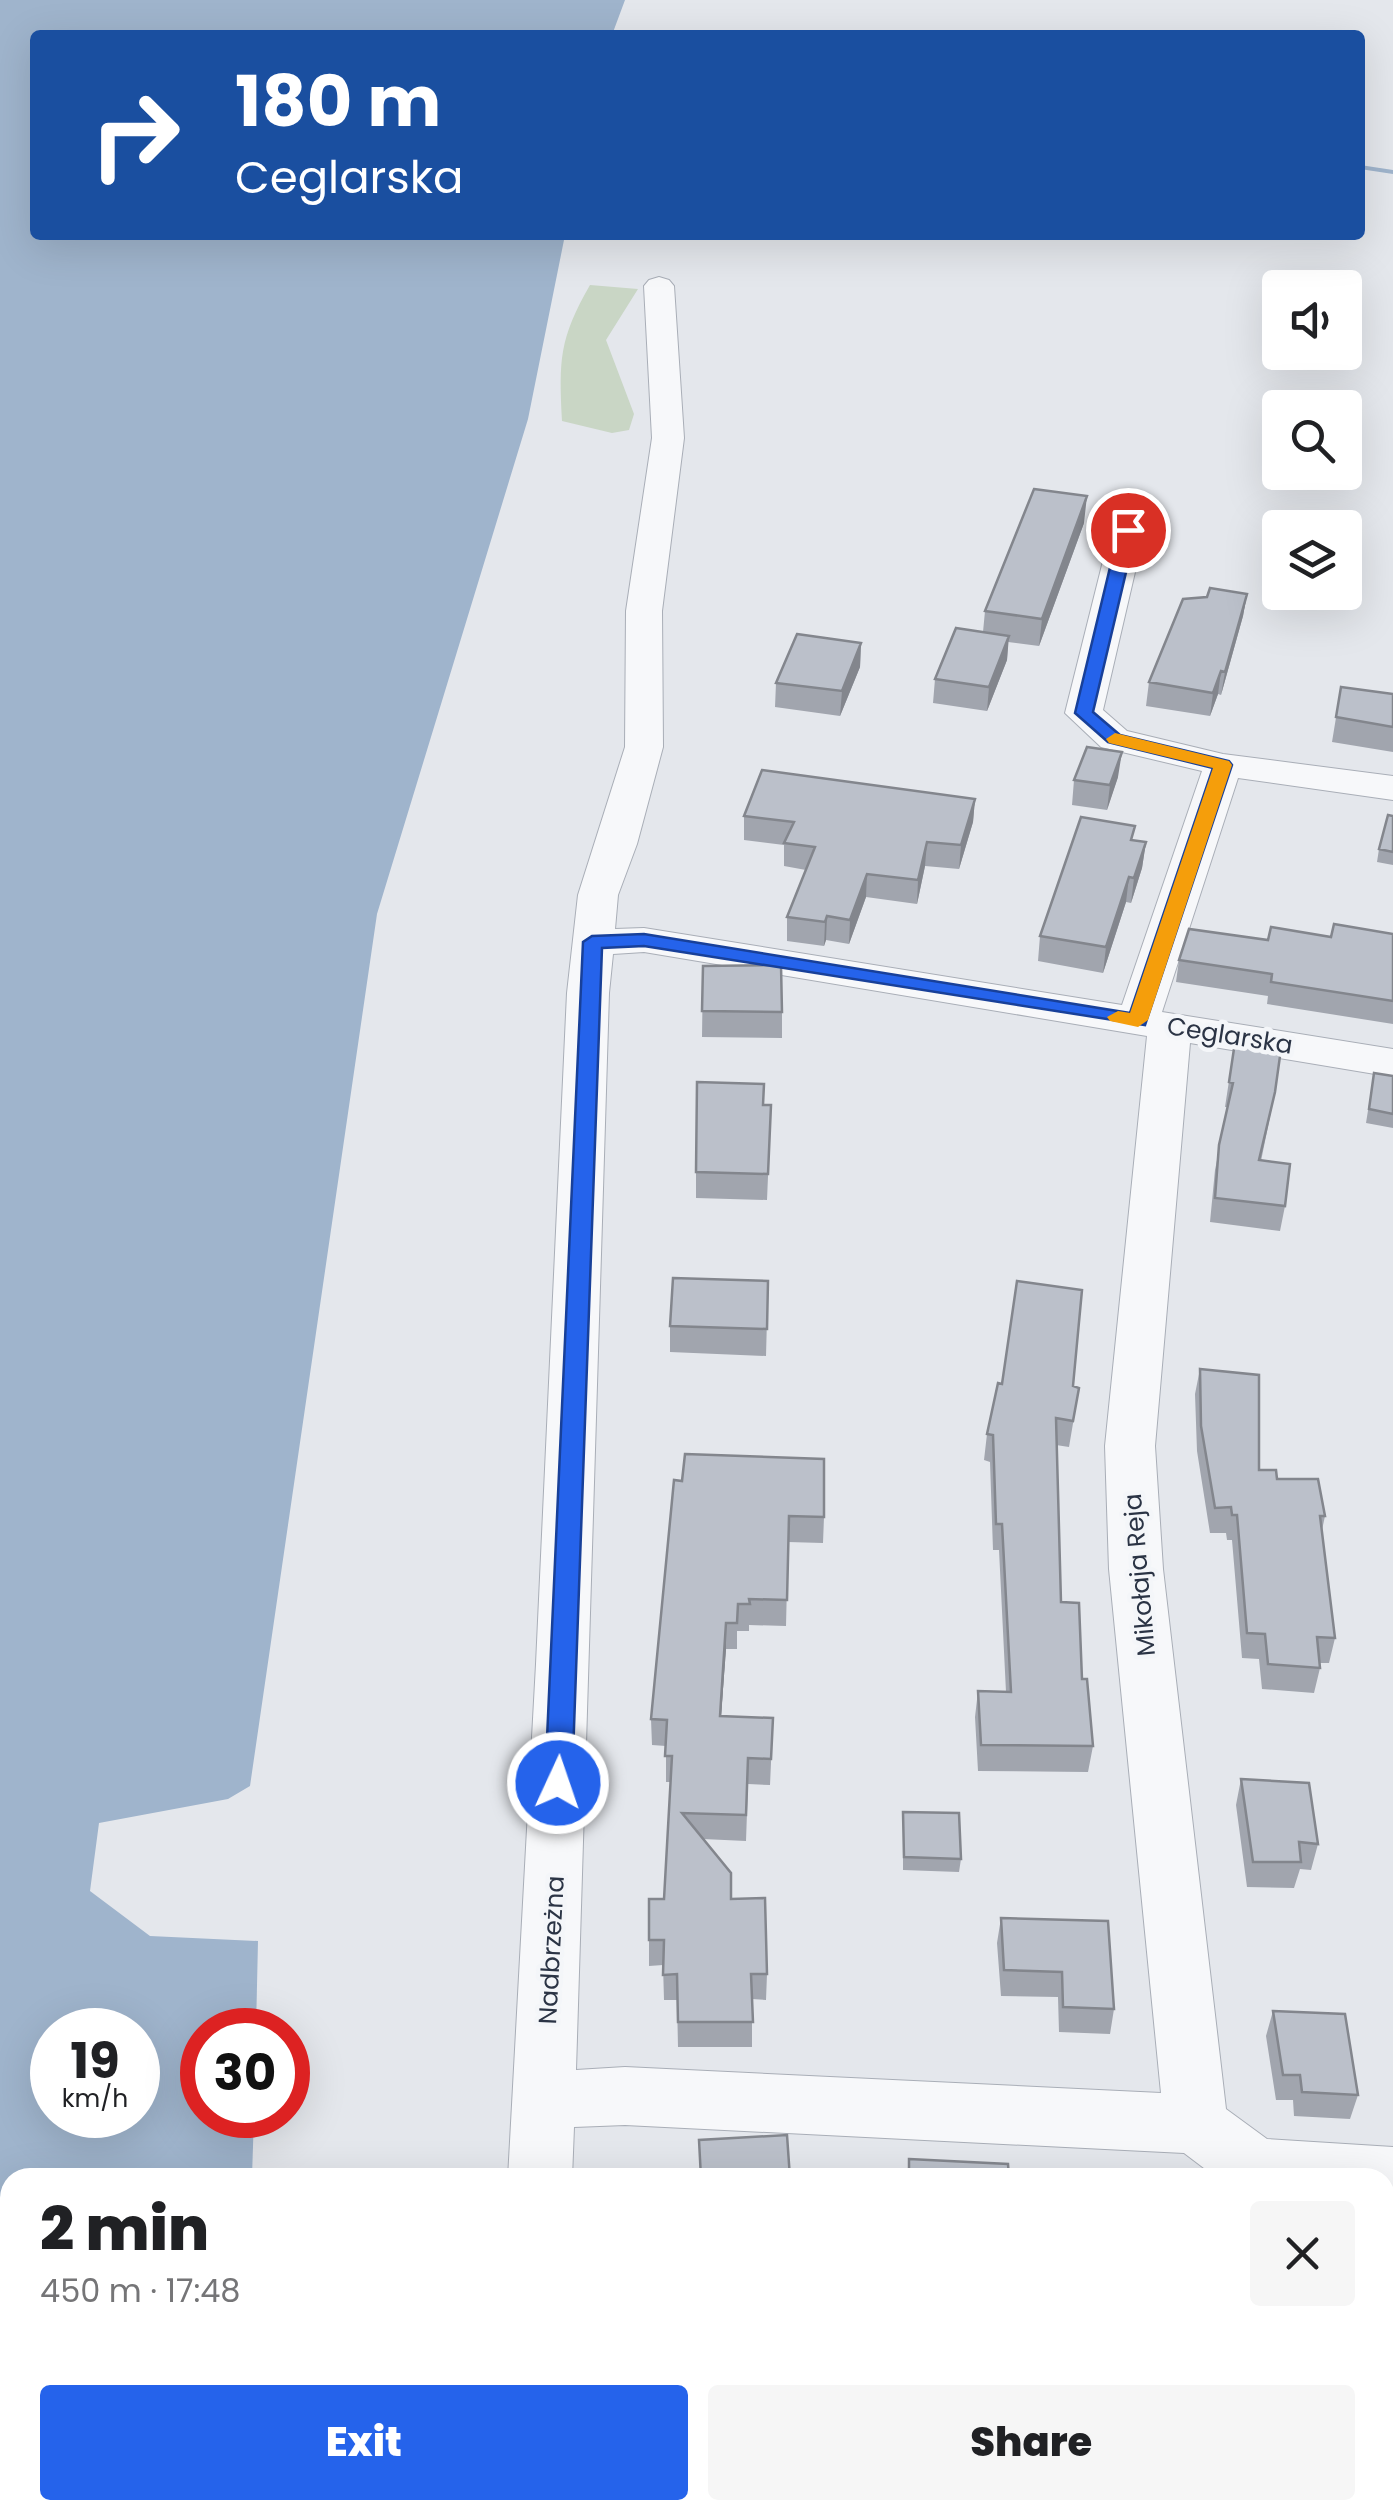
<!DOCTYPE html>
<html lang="en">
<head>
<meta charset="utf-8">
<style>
	body { margin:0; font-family:Poppins,sans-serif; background:#f6f6f6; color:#202124; height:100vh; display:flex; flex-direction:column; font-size:38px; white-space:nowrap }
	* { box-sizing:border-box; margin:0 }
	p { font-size:32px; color:#757577 }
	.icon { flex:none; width:55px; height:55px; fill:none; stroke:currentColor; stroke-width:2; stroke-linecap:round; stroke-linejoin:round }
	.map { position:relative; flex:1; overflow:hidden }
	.panel { position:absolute; left:0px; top:2168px; width:1395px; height:352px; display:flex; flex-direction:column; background:#fff; border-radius:30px 30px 0 0; box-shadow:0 10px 40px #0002 }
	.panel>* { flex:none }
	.hud { position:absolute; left:30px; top:30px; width:1335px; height:210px; border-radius:10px; box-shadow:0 10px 40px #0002; background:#1a4fa0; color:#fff; overflow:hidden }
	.tools { position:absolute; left:1262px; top:270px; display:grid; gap:20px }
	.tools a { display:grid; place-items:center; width:100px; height:100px; border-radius:10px; background:#fff; box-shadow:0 10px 40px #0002; font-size:50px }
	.speed { position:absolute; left:30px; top:2008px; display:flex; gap:20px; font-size:50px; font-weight:700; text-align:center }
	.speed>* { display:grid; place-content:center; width:130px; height:130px; border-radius:50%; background:#fff; box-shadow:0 10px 40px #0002; line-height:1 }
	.speed small { font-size:25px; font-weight:400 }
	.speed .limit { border:15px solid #d22; background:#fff; color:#111 }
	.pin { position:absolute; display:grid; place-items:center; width:85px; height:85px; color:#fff; margin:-42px; border:5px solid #fff; border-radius:50%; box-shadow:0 2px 10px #0007 }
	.me { position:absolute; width:110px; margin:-55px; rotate:3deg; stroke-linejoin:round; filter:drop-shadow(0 0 8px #0008) }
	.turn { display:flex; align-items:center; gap:35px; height:210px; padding:0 40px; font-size:45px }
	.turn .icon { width:130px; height:130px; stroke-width:2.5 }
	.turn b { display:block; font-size:70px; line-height:85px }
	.round { display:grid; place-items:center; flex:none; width:105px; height:105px; border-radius:10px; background:#f6f6f6 }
	.overview { display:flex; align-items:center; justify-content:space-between; height:170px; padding:0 40px }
	h1 { font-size:60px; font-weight:800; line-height:75px }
	.cta { display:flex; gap:20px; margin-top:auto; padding:20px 40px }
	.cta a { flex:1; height:115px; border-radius:10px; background:#2563eb; color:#fff; font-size:40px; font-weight:800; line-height:115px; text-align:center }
	.cta a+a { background:#f6f6f6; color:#202124 }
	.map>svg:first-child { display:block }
</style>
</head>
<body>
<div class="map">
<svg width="1393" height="2519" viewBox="0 0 1393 2519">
	<rect width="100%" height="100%" fill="#e4e7ec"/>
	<!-- green -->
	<path fill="#c9d6c5" d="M 590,285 L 638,289 L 606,340 L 634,414 L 629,430 L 612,433 L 562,421 C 559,360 559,339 590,285 Z"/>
	<!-- water -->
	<path fill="#9fb4cc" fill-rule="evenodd" d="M 0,0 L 625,0 L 612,35 L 35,35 L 35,235 L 595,235 L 564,240 L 528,419 L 377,914 L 250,1786 L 228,1799 L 99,1823 L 90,1891 L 150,1936 L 258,1941 L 256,2030 L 202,2030 L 202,2115 L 254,2115 L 252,2177 L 10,2178 L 10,2510 L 244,2510 L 244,2519 L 0,2519 ZM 138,2030 L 138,2115 L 52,2115 L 52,2030 Z"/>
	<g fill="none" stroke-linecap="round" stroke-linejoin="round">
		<!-- stream -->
		<path fill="#9fb4cc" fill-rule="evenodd" d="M 1360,165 L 1393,170 L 1393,174 L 1360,169 Z"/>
		<defs>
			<path id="minor" d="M 659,277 L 669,280 L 674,286 L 684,438 L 662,611 L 663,747 L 637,844 L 618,895 L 615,929 L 644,928 L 1122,1005 L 1202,771 L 1101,747 L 1065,713 L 1111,529 L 1116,522 L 1140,522 L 1145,529 L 1103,710 L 1127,731 L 1223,754 L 1393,776 L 1393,800 L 1238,778 L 1162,1012 L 1393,1049 L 1393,1077 L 1190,1043 L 1155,1446 L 1163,1569 L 1226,2109 L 1267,2139 L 1393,2147 L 1393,2207 L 1385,2207 L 1385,2178 L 1217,2178 L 1184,2153 L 625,2125 L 574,2127 L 572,2178 L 508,2178 L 536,1664 L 567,993 L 578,895 L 625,747 L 626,611 L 652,438 L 644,286 L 649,280 ZM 644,952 L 1147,1036 L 1105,1446 L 1109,1569 L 1161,2093 L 625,2067 L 576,2070 L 609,993 L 613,954 Z
				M 512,2510 L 582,2510 L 583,2519 L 511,2519 Z"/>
		</defs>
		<!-- minor casing -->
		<use href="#minor" stroke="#a9aeb7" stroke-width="2"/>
		<!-- minor -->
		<use href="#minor" fill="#f7f8fa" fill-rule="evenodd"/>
	</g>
	<!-- wall -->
	<path fill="#a1a5ae" d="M 1084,523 L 1039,646 L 1008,642 L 1007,660 L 987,711 L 933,703 L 935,679 L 983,632 L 985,611 Z
		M 1247,594 L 1243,616 L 1221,695 L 1218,694 L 1210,716 L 1146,706 L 1149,682 Z
		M 861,643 L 860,667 L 840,716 L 775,707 L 776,683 Z
		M 1341,687 L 1393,694 L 1393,752 L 1332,742 Z
		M 1118,777 L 1107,810 L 1072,805 L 1074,780 Z
		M 975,799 L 973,822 L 959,869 L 925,866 L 917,904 L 866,897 L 849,944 L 826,940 L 824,946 L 787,941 L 787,917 L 806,870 L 784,866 L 784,845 L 744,840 L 744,816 Z
		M 1393,816 L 1393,865 L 1377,862 L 1379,849 Z
		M 1134,840 L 1146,842 L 1142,868 L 1131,903 L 1126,902 L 1103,973 L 1038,961 L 1040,936 Z
		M 1393,934 L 1393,1024 L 1267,1004 L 1268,996 L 1176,982 L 1179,960 L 1268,940 Z
		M 703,966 L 782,1012 L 782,1038 L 702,1037 Z
		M 1235,1042 L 1275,1092 L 1261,1161 L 1285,1206 L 1280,1231 L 1210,1222 L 1215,1170 L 1228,1107 L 1225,1107 Z
		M 1374,1073 L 1393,1076 L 1393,1128 L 1366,1123 Z
		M 771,1105 L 767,1200 L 696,1198 L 696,1172 Z
		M 768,1281 L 766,1356 L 670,1352 L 670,1326 Z
		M 1200,1369 L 1259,1470 L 1277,1479 L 1325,1516 L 1322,1530 L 1335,1638 L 1329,1663 L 1320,1663 L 1320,1668 L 1314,1693 L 1262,1689 L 1259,1659 L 1242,1658 L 1232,1540 L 1227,1540 L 1226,1533 L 1210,1533 L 1197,1451 L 1195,1394 Z
		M 1073,1386 L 1079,1388 L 1069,1447 L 1056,1445 L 1061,1602 L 1082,1679 L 1093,1746 L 1088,1772 L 978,1771 L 975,1717 L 978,1691 L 1006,1692 L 999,1550 L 993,1550 L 990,1462 L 984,1460 L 987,1434 Z
		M 674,1480 L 824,1517 L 823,1543 L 788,1542 L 786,1626 L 749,1625 L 749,1631 L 737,1631 L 737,1649 L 726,1649 L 721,1716 L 773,1718 L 770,1785 L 748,1784 L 746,1841 L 703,1839 L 767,1974 L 766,2000 L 752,1999 L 752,2047 L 678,2047 L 677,2000 L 664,2000 L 663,1965 L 649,1966 L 649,1940 L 664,1899 L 671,1782 L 666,1782 L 666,1746 L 652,1745 L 651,1719 Z
		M 1241,1779 L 1318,1844 L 1311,1870 L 1300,1869 L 1294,1888 L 1247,1887 L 1236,1805 Z
		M 903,1812 L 961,1859 L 959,1872 L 903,1870 Z
		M 1001,1918 L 1114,2009 L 1110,2034 L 1059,2032 L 1058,1997 L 1001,1996 L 997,1943 Z
		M 1273,2011 L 1358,2095 L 1350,2119 L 1294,2116 L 1293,2100 L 1276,2100 L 1266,2036 Z
		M 1385,2234 L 1393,2234 L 1393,2380 L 1385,2379 Z
		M 658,2510 L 757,2510 L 757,2519 L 658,2519 Z
		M 886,2510 L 1007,2510 L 1005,2519 L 886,2519 Z
		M 1250,2510 L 1333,2510 L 1333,2519 L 1250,2519 Z"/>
	<!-- shaded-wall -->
	<path fill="#83868d" d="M 1087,496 L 1084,523 L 1039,646 L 1042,619 Z
		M 1247,594 L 1243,616 L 1221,695 L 1225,672 Z
		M 1009,636 L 1007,660 L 987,711 L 989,687 Z
		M 861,643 L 860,667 L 840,716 L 842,691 Z
		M 1221,671 L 1218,694 L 1210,716 L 1213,693 Z
		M 1122,752 L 1118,777 L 1107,810 L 1110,785 Z
		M 975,799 L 973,822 L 959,869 L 961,845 Z
		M 927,842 L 925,866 L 917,904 L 918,880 Z
		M 1146,842 L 1142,868 L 1131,903 L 1134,878 Z
		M 867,874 L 866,897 L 849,944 L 850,920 Z
		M 1129,877 L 1126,902 L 1103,973 L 1106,947 Z
		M 827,916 L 826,940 L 824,946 L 825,922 Z
		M 726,1623 L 726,1649 L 719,1742 L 720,1716 Z"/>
	<!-- building -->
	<path fill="#bbc0ca" stroke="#83868d" stroke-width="2.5" d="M 1034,489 L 1087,496 L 1042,619 L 985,611 Z
		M 1210,588 L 1247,594 L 1225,672 L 1221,671 L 1213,693 L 1149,682 L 1183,599 L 1207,597 Z
		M 956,628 L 1009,636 L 989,687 L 935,679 Z
		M 797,634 L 861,643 L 842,691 L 776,683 Z
		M 1341,687 L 1393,694 L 1393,727 L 1336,717 Z
		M 1087,747 L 1122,752 L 1110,785 L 1074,780 Z
		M 762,770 L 975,799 L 961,845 L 927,842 L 918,880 L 867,874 L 850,920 L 827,916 L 825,922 L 787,917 L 815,847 L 784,843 L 794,822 L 744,816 Z
		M 1388,815 L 1393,816 L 1393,852 L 1379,849 Z
		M 1081,817 L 1135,826 L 1131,840 L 1146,842 L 1134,878 L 1129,877 L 1106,947 L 1040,936 Z
		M 1334,924 L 1393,934 L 1393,1001 L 1271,982 L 1272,974 L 1179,960 L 1189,929 L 1268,940 L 1271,927 L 1331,937 Z
		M 781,965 L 782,1012 L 702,1011 L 703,966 Z
		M 1235,1042 L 1281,1049 L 1275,1092 L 1259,1160 L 1290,1164 L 1285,1206 L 1215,1198 L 1219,1145 L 1233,1083 L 1229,1082 Z
		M 1374,1073 L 1393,1076 L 1393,1114 L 1369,1109 Z
		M 697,1082 L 764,1084 L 763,1105 L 771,1105 L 768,1174 L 696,1172 Z
		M 673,1278 L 768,1281 L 767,1329 L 670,1326 Z
		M 1017,1281 L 1082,1290 L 1073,1386 L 1079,1388 L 1073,1421 L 1056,1418 L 1061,1602 L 1079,1603 L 1082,1679 L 1087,1679 L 1093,1746 L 981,1745 L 978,1691 L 1011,1692 L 1002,1524 L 996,1524 L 993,1435 L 987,1434 L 998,1383 L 1002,1384 Z
		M 1200,1369 L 1259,1375 L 1259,1470 L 1276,1470 L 1277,1479 L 1318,1479 L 1325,1516 L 1320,1516 L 1335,1638 L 1317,1637 L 1320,1668 L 1268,1664 L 1265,1634 L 1247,1633 L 1237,1515 L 1232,1515 L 1231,1507 L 1215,1508 L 1201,1426 Z
		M 685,1454 L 824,1459 L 824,1517 L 789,1516 L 787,1600 L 749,1599 L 750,1604 L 738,1604 L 737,1623 L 726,1623 L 720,1716 L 773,1718 L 771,1759 L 748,1758 L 746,1815 L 682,1813 L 731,1873 L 731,1899 L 765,1898 L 767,1974 L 751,1974 L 753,2022 L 678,2022 L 677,1974 L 663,1975 L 664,1940 L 649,1940 L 649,1899 L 664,1899 L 672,1756 L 665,1756 L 667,1720 L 651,1719 L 674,1480 L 682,1481 Z
		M 1241,1779 L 1309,1783 L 1318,1844 L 1299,1842 L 1301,1862 L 1253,1862 Z
		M 903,1812 L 959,1813 L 961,1859 L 904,1857 Z
		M 1001,1918 L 1108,1921 L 1114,2009 L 1063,2007 L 1062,1972 L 1004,1970 Z
		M 1273,2011 L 1345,2014 L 1358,2095 L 1302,2092 L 1300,2075 L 1283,2075 Z
		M 787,2135 L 790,2178 L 701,2178 L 699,2140 Z
		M 909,2159 L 1008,2164 L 1009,2178 L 909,2178 Z
		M 1385,2234 L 1393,2234 L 1393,2356 L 1385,2355 Z
		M 697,2510 L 757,2510 L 757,2511 Z
		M 1259,2510 L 1333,2510 L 1333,2519 L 1260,2519 Z"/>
	<!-- route -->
	<path fill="#2563eb" stroke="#184099" stroke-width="2.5" d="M 1128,525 L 1136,530 L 1093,712 L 1120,735 L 1229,761 L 1232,765 L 1145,1025 L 644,946 L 602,948 L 572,1783 L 568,1791 L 558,1794 L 549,1791 L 545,1783 L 583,942 L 592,936 L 644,934 L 1130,1013 L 1213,768 L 1108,742 L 1075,713 L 1119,530 Z"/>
	<!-- slow -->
	<path fill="#f59e0b" d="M 1115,733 L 1229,761 L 1232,765 L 1148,1020 L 1138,1027 L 1110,1021 L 1107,1017 L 1118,1011 L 1130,1013 L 1213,768 L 1109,743 L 1106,739 Z"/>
	<g text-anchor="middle" stroke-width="9" stroke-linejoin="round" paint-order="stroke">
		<!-- street labels -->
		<g font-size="25" fill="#2b3445" stroke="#f4f6f9">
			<text transform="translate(1230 1035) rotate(9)" y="9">Ceglarska</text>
			<text transform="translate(1139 1575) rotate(-95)" y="9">Mikołaja Reja</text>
			<text transform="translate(551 1950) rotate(-87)" y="9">Nadbrzeżna</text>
		</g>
	</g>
</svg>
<div class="tools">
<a><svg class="icon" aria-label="sound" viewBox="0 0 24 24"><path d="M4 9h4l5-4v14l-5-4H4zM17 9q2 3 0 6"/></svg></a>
<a><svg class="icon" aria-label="search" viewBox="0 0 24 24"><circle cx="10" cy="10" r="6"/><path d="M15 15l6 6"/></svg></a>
<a><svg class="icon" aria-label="layers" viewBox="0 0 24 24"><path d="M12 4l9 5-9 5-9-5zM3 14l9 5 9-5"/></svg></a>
</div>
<div class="speed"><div>19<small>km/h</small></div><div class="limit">30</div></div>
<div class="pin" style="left:1128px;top:530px;background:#d93025"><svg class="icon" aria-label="arrive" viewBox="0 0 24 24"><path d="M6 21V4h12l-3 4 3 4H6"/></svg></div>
<svg class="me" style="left:558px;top:1783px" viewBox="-20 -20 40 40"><circle r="17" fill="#2563eb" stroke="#fff" stroke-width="3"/><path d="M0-11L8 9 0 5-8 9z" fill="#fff"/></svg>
<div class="hud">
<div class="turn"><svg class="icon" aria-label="right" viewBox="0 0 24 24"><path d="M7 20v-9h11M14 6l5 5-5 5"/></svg><div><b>180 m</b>Ceglarska</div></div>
</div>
<section class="panel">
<div class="overview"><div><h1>2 min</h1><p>450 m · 17:48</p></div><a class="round"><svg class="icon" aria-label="close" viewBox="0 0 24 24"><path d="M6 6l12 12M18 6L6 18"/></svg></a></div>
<div class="cta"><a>Exit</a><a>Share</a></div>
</section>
</div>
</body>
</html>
